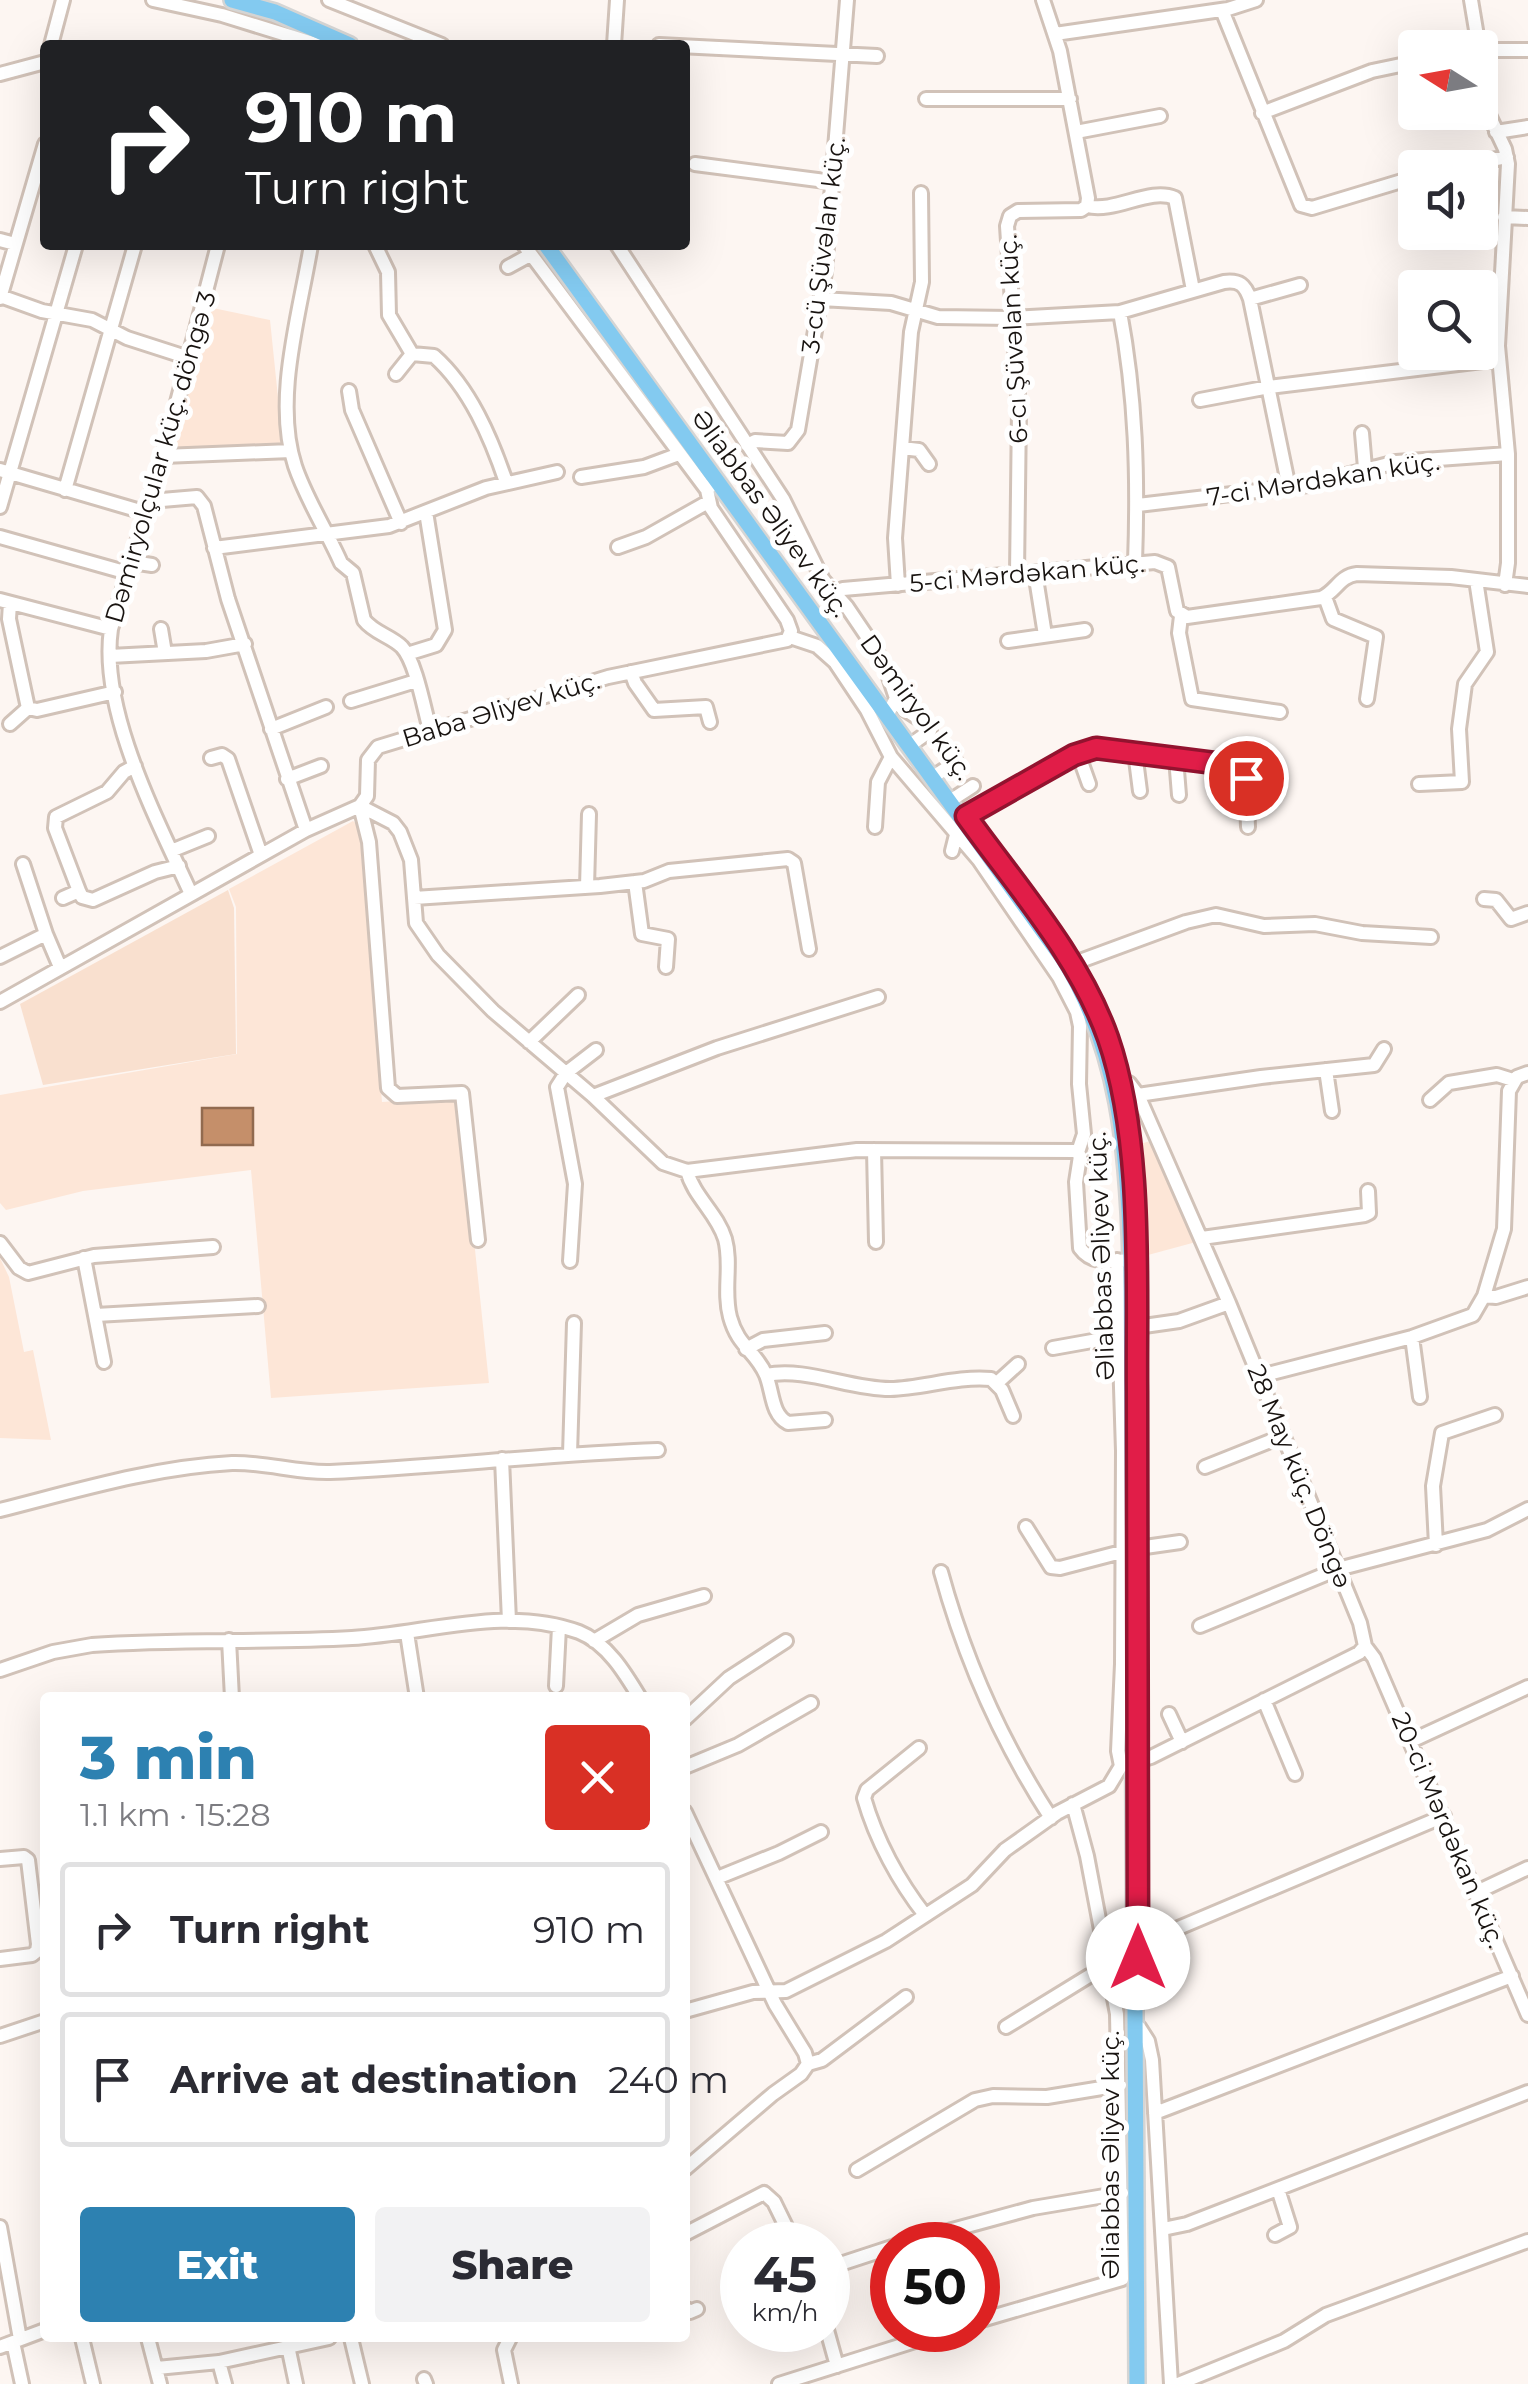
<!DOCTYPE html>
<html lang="en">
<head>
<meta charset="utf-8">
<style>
	body { margin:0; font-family:Montserrat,sans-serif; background:#f2f2f3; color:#2b2b33; height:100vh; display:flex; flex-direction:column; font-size:38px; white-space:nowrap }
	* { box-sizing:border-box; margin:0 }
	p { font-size:32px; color:#7c7c81 }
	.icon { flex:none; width:55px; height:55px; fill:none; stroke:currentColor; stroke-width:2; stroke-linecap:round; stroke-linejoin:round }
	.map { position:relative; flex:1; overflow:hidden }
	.panel { position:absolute; left:40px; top:1692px; width:650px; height:650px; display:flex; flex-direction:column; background:#fff; border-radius:10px; box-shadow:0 10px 40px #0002 }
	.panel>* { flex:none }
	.top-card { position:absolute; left:40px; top:40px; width:650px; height:210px; border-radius:10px; box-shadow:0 10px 40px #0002; background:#202124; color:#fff; overflow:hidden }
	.needle { width:65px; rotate:281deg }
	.controls { position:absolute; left:1398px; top:30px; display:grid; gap:20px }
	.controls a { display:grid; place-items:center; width:100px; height:100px; border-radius:10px; background:#fff; box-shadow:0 10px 40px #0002; font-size:50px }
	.speed { position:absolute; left:720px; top:2222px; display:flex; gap:20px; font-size:50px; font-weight:700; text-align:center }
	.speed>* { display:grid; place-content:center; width:130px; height:130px; border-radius:50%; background:#fff; box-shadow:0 10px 40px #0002; line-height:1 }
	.speed small { font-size:25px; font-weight:400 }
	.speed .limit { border:15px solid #d22; background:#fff; color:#111 }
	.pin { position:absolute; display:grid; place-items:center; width:85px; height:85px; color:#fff; margin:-42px; border:5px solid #fff; border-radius:50%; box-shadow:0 2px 10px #0007 }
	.me { position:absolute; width:110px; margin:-55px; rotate:0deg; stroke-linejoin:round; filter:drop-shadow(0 0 8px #0008) }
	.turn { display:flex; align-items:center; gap:35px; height:210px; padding:0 40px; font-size:45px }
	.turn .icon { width:130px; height:130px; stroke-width:2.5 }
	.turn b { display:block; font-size:70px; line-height:85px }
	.round { display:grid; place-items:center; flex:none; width:105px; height:105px; border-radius:10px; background:#f2f2f3 }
	.headline { display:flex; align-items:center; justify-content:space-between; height:170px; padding:0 40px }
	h1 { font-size:60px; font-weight:800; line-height:75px; color:#2d81b1 }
	.button { display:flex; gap:20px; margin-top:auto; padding:20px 40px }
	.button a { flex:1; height:115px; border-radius:10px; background:#2d81b1; color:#fff; font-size:40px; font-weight:800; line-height:115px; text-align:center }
	.button a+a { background:#f2f2f3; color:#2b2b33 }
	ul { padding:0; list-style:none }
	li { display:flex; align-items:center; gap:30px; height:135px; margin:0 20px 15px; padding:0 20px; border:5px solid #e1e1e2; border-radius:10px }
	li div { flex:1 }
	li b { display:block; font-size:38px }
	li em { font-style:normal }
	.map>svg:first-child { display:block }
</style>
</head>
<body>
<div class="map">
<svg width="1528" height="2384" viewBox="0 0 1528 2384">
	<rect width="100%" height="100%" fill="#fdf6f2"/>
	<!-- built -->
	<path fill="#fde6d7" d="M 208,307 L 270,320 L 283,446 L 172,451 Z
		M 353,821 L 359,826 L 382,1102 L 459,1097 L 489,1383 L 271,1398 L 251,1170 L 83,1191 L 6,1210 L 0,1203 L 0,1095 L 237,1054 L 236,907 L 229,889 Z
		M 1154,1140 L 1196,1242 L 1148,1255 L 1140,1144 Z
		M 0,1258 L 9,1277 L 24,1352 L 33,1350 L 51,1440 L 0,1438 Z"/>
	<!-- green -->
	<path fill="#f9e0cf" d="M 228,890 L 234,908 L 236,1054 L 43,1085 L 20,1004 Z"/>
	<!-- water -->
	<path fill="#c58f6a" stroke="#916a4f" stroke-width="2.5" d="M 202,1108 L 253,1108 L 253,1145 L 202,1145 Z"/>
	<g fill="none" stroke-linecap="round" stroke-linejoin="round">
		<defs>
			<path id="minor" d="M 153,0 L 222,15 L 319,45
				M 329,0 L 442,45
				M 1471,0 L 1479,48
				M 1222,10 L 1301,205 L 1312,208 L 1415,177
				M 1055,34 L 1228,9 L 1256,0
				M 51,45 L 63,0
				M 614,45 L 617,0
				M 659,45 L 877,56
				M 1480,50 L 1528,50
				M 1480,54 L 1489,115 L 1505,149 L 1508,164 L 1498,346 L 1508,454 L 1508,563 L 1505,585
				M 0,74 L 45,62
				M 926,99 L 1070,99
				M 1262,113 L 1372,71 L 1415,62
				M 1076,132 L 1160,116
				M 1496,132 L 1528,127
				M 695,164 L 833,182
				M 1447,168 L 1507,157
				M 1087,206 C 1116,213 1149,187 1175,198 L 1193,290
				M 1504,217 L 1528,218
				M 0,240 L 15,244
				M 311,245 C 300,313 273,399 295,466 C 306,499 327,531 341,563 L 353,573 L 364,620 C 374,633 391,636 402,647 C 416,662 424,709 430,730
				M 375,245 L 388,272 L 389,315 L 412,354 L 434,356 C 470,388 491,438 506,482
				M 524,245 L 707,490
				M 617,245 L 783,499 L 823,580 L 847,607 L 872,644 L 886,668 L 896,698 L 887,716
				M 508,267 L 530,255
				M 0,296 L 42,311 L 92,320 L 127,338 L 189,358
				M 0,298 L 45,144
				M 821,299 L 891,303 L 938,317 L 1012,318 L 1120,312 L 1224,282 C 1240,280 1245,285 1250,299 L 1289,488
				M 1250,299 L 1300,285
				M 1120,312 C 1136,397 1138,477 1135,563
				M 396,374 L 412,354
				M 349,391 L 352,410 L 401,523
				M 1200,400 L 1269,387 L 1499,359
				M 1362,433 L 1365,468
				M 747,445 L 755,441 L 788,443 L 798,430 L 825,272 L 847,0
				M 902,448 L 919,450 L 929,464
				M 163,456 L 291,451
				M 0,470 L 147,513
				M 581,477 L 644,467 L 679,454
				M 65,490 L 135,245
				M 150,501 L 197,497 L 204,506 L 228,599 L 306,830
				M 1138,505 L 1308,485 L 1396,462 L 1508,454
				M 0,507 L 76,245
				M 0,537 L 128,573
				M 618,547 L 646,537 L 708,502
				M 214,548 L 389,526 L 486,488 L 557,472
				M 132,562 L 152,565
				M 1035,572 L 1045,635
				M 1017,574 L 1019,410 L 1007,226 L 1010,216 L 1018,211 L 1081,210 L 1087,206 L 1088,198 L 1060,51 L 1043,0
				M 898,585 L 895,538 L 911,332 L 922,282 L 921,193
				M 834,593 L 843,589 L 1155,562 L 1168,567 L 1177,611 L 1187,617 L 1321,598 C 1336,592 1339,576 1357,574 L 1451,577 L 1528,586
				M 1325,597 L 1333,619 L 1376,637 L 1367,699
				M 0,600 L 111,629
				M 10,603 L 9,619 L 28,708 L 37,710 L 115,692
				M 1181,616 L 1179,633 L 1192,699 L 1280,712
				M 161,629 L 165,653
				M 790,637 L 817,646 L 835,662 L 867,710 L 891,757 L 979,860 L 1059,977 L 1077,1012 L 1080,1026 L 1079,1084 L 1084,1134 L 1078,1152
				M 1008,641 L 1085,630
				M 407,654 L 436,645 L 445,630 L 426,512
				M 110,656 L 206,651 L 245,644
				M 631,672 L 635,683 L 654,710 L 706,707 L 710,722
				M 351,701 L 416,681
				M 895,703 L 921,720
				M 10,724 L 28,708
				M 271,729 L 326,707
				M 913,743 L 930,731
				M 1135,752 L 1140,791
				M 1078,753 L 1089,784
				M 211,758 L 222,755 L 228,759 L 261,855
				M 1176,758 L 1179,795
				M 135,766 L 124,772 L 107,792 L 56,817 L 55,828 L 79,891 L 82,897 L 93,900 L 155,872 L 179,866
				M 936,775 L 956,762
				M 287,779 L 321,766
				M 1419,784 L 1462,782 L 1459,729 L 1465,684 L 1487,652 L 1476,580
				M 953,799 L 973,786
				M 360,806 L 393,823 L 400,832 L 411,860 L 416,923 L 438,955 L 493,1011 L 593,1096 L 663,1163 L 687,1171 L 857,1150 L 1076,1151 L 1080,1156 L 1076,1182 L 1080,1248 C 1092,1265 1112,1261 1131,1260
				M 360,806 L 369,842 L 388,1088 L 397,1096 L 462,1093 L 478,1240
				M 966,816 L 1074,755 L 1096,748 L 1242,768 L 1246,778 L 1248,827
				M 875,827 L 878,782 L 891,757
				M 171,851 L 208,836
				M 952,851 L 956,835
				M 23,864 L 46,934 L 60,967
				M 635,882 L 642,934 L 668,939 L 666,967
				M 587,887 L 589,814
				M 191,894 C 158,821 99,711 111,629 L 163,456 L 218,245
				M 63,898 L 79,891
				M 414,898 L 600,886 L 644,881 L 669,871 L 788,859 L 794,863 L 809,949
				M 1484,899 L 1496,900 L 1511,919 L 1528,913
				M 0,957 L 46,934
				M 1072,964 L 1186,922 L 1216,915 L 1264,926 L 1315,924 L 1362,933 L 1431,937
				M 0,1002 L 306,830 L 360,806 L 367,796 L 368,760 L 378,747 L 608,677 L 787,640 L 791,631 L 787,620 L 711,508 L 707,490 L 716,480
				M 529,1042 L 578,995
				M 1326,1070 L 1332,1111
				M 1138,1095 L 1261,1077 L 1374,1065 L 1384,1049
				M 593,1096 L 717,1048 L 878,997
				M 1430,1100 L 1449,1083 L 1497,1075 L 1513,1080
				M 874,1150 L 876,1242
				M 687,1171 C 694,1197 717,1213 725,1239 C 732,1264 723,1291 730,1317 C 738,1347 755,1350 766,1375 C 773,1392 771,1414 788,1423 L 825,1420
				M 1202,1238 L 1365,1215 L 1369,1213 L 1368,1191
				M 0,1243 L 19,1268 L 28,1273 L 94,1256 L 213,1247
				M 84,1258 L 104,1362
				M 1117,1260 L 1123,1451 L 1122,1664 L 1118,1751 L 1121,1766
				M 570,1261 L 575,1184 L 557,1087 L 566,1073 L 596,1050
				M 1484,1296 L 1496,1297 L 1528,1287
				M 96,1315 L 258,1306
				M 1137,1327 L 1179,1321 L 1229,1303
				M 1412,1337 L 1420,1397
				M 1053,1348 L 1120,1336
				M 746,1349 L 763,1340 L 825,1333
				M 766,1375 C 806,1367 849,1389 890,1389 C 924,1388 956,1376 991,1379 L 1002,1390 L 1013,1416
				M 1260,1376 L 1412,1337 L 1473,1315 L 1484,1296 L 1504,1229 L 1509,1091 L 1517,1077 L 1528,1073
				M 997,1383 L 1018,1364
				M 570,1454 L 574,1323
				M 502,1459 L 509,1621
				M 1205,1467 L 1283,1436
				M 0,1510 C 75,1491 154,1467 232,1463 C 265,1462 297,1473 330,1472 C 439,1467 548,1454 658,1450
				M 1026,1527 L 1051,1567 L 1060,1568 L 1129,1550
				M 1436,1545 L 1433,1486 L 1442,1433 L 1495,1415
				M 1138,1548 L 1180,1542
				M 941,1572 C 965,1660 1001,1741 1051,1818
				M 1200,1626 L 1338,1569 L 1487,1530 L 1528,1509
				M 407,1633 L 417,1698
				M 229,1640 L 232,1698
				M 594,1641 L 638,1615 L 704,1596
				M 1365,1646 L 1374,1658 L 1528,2015
				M 0,1670 L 53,1652 L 92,1645 C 179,1639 265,1643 352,1638 C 425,1634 507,1605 579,1632 C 607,1643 625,1673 640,1698
				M 556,1686 L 559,1627
				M 1264,1700 L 1295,1774
				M 1169,1714 L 1182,1742
				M 685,1719 L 729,1678 L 786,1641
				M 1411,1741 L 1528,1687
				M 919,1748 L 867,1790 L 864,1798 C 876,1840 899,1882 925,1915
				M 685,1767 L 738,1745 L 811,1703
				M 685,1812 L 775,2004 L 805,2053 L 808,2064 L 801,2074 L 773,2094 L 685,2169
				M 0,1859 L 24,1857 L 28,1860 L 38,1944 L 37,1951 L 32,1955 L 0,1959
				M 717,1878 L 779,1853 L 821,1832
				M 1477,1892 L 1528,1868
				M 1138,1990 L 1149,1983 L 1150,1940 L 1444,1816
				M 685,2011 L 753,1992 L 786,1991 L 886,1941 L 972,1885 L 1005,1850 L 1057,1813 L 1109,1786 L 1121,1766 L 1151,1757 L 1359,1653 L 1365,1646 L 1360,1623 L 1229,1303 L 1138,1095 L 1129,1083 L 1119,1080
				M 1006,2027 L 1089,1976 L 1111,1970
				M 1139,2027 L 1148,2041 L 1152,2060 L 1171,2384
				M 0,2036 L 45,2021
				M 808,2064 L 822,2060 L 906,1997
				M 1155,2113 L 1512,1976
				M 857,2170 L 975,2100 L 993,2096 L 1047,2097 L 1120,2085
				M 0,2227 L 20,2339
				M 1163,2229 L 1187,2224 L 1528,2092
				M 685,2234 L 764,2193 L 774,2202 L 795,2245
				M 1275,2235 L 1290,2227 L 1278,2189
				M 897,2245 L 1033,2208 L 1122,2193
				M 828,2268 L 892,2247
				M 685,2308 L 690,2312 L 697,2309
				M 978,2321 L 1122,2279 L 1117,2014 L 1087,1856 L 1073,1804
				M 827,2330 L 837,2366
				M 82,2338 L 93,2384
				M 148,2338 L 160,2384
				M 351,2338 L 362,2384
				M 510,2338 L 504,2350 L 511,2384
				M 13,2342 L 22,2384
				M 288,2346 L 296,2384
				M 0,2347 L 45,2330
				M 219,2362 L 225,2384
				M 157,2368 L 219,2362 L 329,2338
				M 424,2379 L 426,2384
				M 779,2384 L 950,2330
				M 1178,2384 L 1284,2341 L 1326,2315 L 1528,2241"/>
			<path id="major" d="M 232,0 L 275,12 L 350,45
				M 546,245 L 1061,956 C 1120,1048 1128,1153 1131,1260 L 1137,2384"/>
		</defs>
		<!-- minor casing -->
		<use href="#minor" stroke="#d1c2b8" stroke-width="18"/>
		<!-- major casing -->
		<use href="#major" stroke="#d5d5d4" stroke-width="20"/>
		<!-- minor -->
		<use href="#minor" stroke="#fff" stroke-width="12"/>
		<!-- major -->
		<use href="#major" stroke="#83caf0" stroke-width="15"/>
	</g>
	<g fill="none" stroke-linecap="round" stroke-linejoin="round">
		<defs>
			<path id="route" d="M 1138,1958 C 1137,1769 1138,1580 1137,1391 C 1136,1281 1144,1142 1108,1038 C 1079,956 1016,886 966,816 L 1074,755 L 1096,748 L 1238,766 L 1242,768 L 1246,778"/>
		</defs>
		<!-- route casing -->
		<use href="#route" stroke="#92132f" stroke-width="25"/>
		<!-- route -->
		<use href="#route" stroke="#e11d48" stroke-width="18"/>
	</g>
	<g text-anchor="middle" stroke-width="10" stroke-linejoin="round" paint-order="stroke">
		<!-- street labels -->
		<g font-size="25" fill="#181310" stroke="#fff">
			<text transform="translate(823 245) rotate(-83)" y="9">3-cü Şüvəlan küç.</text>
			<text transform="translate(1013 339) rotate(-93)" y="9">6-cı Şüvəlan küç.</text>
			<text transform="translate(160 457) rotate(-74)" y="9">Dəmiryolçular küç. döngə 3</text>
			<text transform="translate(1323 479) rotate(-9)" y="9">7-ci Mərdəkan küç.</text>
			<text transform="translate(771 513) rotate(54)" y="9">Əliabbas Əliyev küç.</text>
			<text transform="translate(1027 573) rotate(-5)" y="9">5-ci Mərdəkan küç.</text>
			<text transform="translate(917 707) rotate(54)" y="9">Dəmiryol küç.</text>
			<text transform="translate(501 709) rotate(-17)" y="9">Baba Əliyev küç.</text>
			<text transform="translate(1101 1256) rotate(-92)" y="9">Əliabbas Əliyev küç.</text>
			<text transform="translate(1300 1476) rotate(68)" y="9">28 May küç. Döngə</text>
			<text transform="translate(1449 1830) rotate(67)" y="9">20-ci Mərdəkan küç.</text>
			<text transform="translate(1110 2155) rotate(-90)" y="9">Əliabbas Əliyev küç.</text>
		</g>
	</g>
</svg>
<div class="controls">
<a><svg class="needle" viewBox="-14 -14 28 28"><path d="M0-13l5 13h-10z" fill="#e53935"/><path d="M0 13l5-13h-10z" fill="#7c7c81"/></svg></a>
<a><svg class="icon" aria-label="sound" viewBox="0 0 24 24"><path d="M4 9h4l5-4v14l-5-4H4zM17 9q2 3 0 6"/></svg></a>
<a><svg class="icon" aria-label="search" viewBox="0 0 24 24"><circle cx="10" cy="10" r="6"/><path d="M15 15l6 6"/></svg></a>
</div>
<div class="speed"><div>45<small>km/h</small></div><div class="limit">50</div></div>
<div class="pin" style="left:1246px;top:778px;background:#d93025"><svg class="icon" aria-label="arrive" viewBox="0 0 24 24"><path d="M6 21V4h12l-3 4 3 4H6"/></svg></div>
<svg class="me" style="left:1138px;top:1958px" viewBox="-20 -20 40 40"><circle r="19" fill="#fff"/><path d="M0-13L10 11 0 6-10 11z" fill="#e11d48"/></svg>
<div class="top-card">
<div class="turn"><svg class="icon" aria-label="right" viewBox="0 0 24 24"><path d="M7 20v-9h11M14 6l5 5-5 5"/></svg><div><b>910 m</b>Turn right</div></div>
</div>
<section class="panel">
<div class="headline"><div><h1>3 min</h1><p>1.1 km · 15:28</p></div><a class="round" style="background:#d93025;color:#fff"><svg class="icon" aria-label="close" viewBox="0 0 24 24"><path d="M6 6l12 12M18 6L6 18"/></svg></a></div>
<ul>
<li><svg class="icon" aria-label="right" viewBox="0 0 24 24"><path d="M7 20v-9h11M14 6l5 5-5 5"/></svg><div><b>Turn right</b></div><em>910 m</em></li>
<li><svg class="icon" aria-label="arrive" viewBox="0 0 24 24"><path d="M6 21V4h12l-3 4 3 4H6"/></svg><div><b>Arrive at destination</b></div><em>240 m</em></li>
</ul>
<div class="button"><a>Exit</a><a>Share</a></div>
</section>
</div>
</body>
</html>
